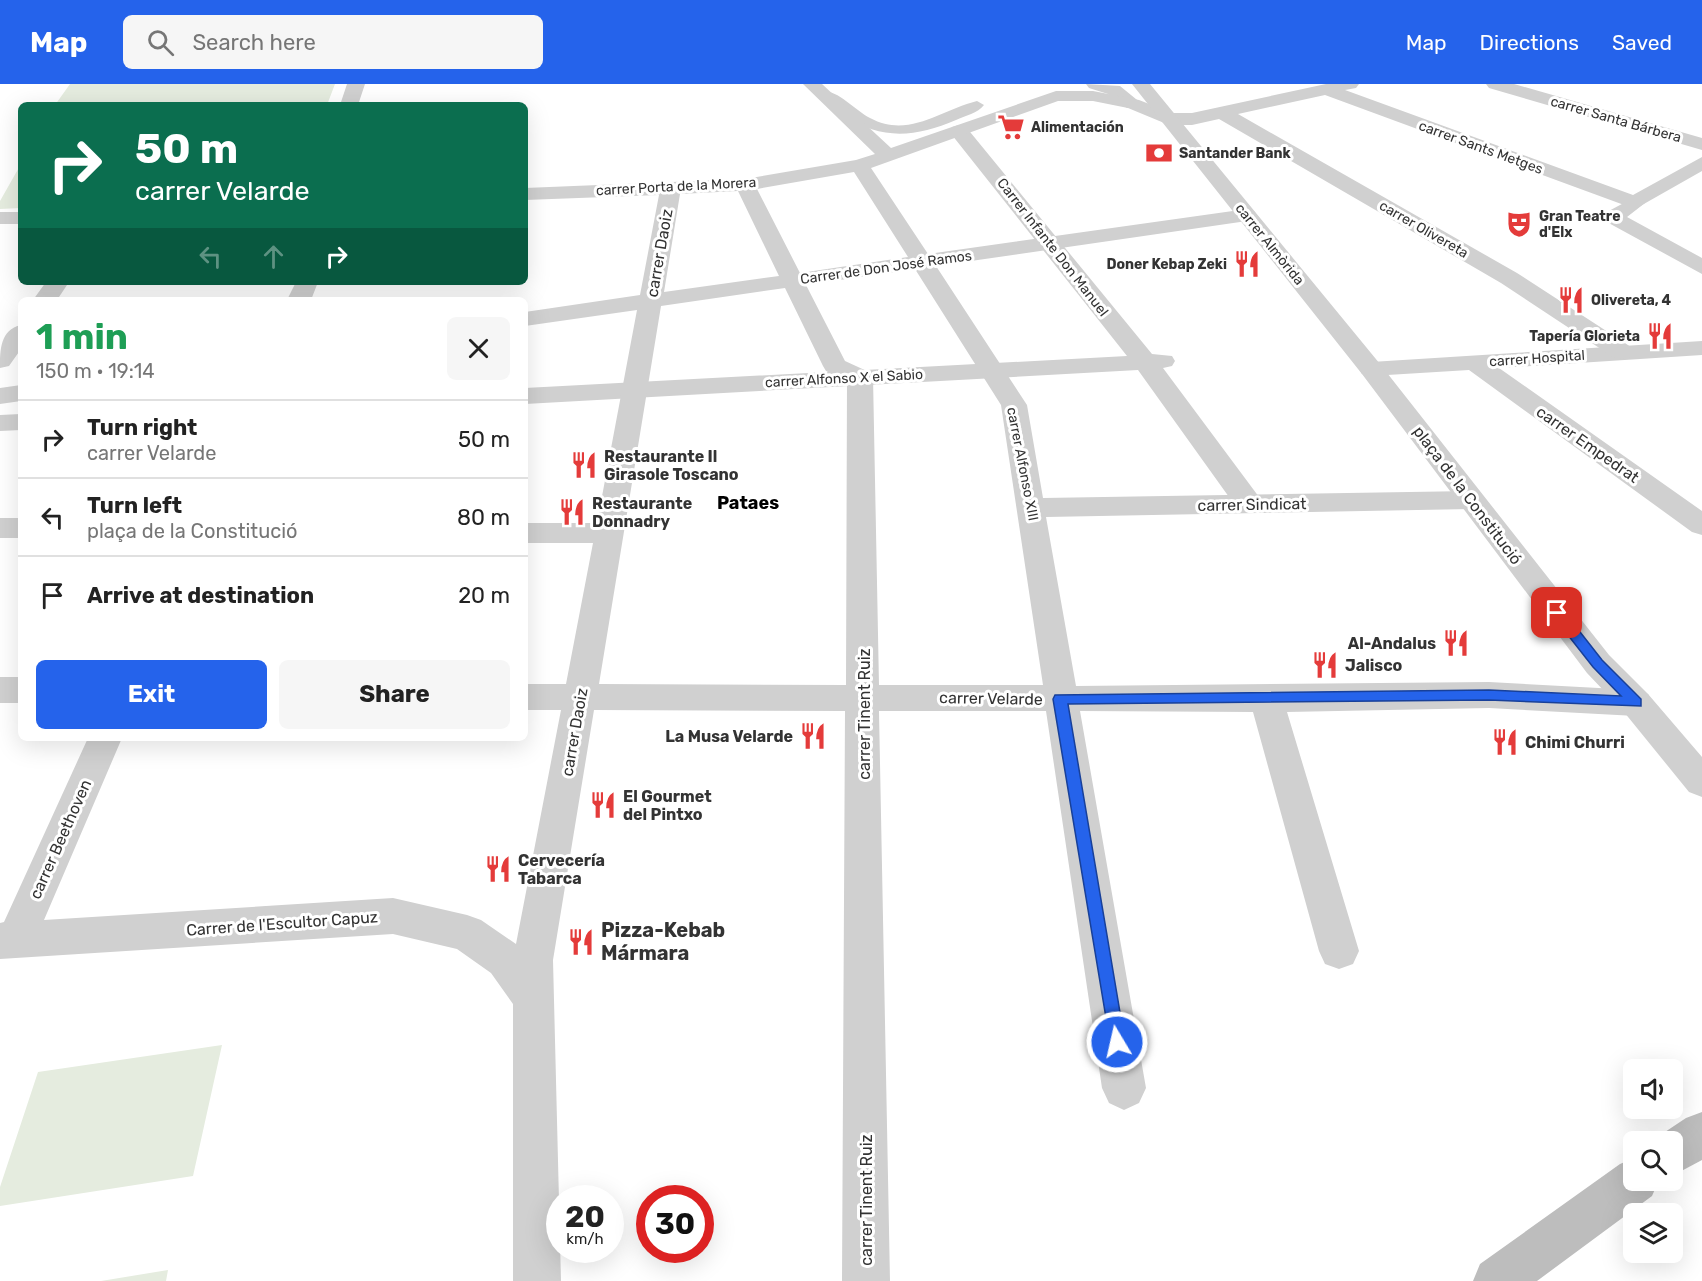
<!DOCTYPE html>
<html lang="en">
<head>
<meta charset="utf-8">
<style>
	body { margin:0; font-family:Rubik,sans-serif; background:#f6f6f6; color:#222; height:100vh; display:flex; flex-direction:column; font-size:22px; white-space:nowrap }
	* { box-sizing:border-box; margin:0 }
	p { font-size:20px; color:#767676 }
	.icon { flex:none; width:33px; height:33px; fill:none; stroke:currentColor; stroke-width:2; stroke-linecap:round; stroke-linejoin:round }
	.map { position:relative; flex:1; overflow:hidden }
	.side { position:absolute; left:18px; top:213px; width:510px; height:444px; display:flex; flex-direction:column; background:#fff; border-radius:9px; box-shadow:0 6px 24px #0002 }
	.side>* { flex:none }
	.hud { position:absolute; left:18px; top:18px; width:510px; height:183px; border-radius:9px; box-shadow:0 6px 24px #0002; background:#0b6e4f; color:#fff; overflow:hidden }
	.fabs { position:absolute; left:1623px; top:975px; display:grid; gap:12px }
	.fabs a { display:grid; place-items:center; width:60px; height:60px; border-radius:9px; background:#fff; box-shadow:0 6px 24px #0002; font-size:30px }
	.speed { position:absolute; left:546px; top:1101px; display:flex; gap:12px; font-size:30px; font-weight:700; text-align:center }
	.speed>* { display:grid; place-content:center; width:78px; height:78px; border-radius:50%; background:#fff; box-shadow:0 6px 24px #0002; line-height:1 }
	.speed small { font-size:15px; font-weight:400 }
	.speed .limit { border:9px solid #d22; background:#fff; color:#111 }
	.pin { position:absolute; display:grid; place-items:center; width:51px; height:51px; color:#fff; margin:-26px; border-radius:12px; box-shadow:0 3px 9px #0006 }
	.me { position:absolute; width:66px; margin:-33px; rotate:351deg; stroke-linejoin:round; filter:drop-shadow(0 0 4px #0008) }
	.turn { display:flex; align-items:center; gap:21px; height:126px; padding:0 18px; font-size:27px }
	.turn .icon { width:78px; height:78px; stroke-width:2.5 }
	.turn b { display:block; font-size:42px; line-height:51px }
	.lanes { display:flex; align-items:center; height:57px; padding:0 18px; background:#0003; justify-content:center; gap:30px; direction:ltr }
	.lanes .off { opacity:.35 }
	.round { display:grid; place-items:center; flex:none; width:63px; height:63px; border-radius:9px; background:#f6f6f6 }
	.headline { display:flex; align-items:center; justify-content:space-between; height:102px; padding:0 18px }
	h1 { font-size:36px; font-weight:700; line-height:45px; color:#1e9e55 }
	.primary-button { display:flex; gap:12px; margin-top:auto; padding:12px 18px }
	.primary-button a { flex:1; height:69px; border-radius:9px; background:#2563eb; color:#fff; font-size:24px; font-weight:700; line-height:69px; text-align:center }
	.primary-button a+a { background:#f6f6f6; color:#222 }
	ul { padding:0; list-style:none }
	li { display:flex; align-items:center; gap:18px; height:78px; padding:0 18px; border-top:2px solid #e0e0e0 }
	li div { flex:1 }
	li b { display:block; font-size:22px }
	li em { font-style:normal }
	header { display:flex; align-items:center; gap:36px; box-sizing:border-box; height:84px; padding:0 30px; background:#2563eb; color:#fff }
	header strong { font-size:28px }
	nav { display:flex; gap:33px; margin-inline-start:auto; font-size:21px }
	.search { width:420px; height:54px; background:#f6f6f6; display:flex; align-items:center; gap:15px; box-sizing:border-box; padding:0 21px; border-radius:9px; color:#767676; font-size:22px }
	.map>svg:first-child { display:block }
</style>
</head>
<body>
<header>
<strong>Map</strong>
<div class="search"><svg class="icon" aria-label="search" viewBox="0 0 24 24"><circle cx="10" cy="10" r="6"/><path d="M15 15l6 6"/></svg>Search here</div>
<nav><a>Map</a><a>Directions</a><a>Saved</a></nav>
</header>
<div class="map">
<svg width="1702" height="1197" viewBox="0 0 1702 1197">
	<rect width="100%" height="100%" fill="#fff"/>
	<!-- green -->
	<path fill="#e5ecdf" d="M 70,0 L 335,0 L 327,21 L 55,21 Z
		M 21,80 L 21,124 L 0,125 L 0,117 Z
		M 222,961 L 193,1092 L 0,1122 L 0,1103 L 38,988 Z
		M 168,1186 L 166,1197 L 101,1197 Z"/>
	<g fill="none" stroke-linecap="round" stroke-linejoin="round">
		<!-- service -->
		<path fill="#d0d0d0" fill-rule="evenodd" d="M 826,7 C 842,10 855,26 870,34 C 909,55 940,26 977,17 L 984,21 C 978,29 965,32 956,36 C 916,53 881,57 844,31 C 836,25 825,19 819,11 Z"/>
		<!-- pedestrian -->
		<path fill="#d0d0d0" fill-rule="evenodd" d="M 1086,0 L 1120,2 L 1142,20 L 1139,24 L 1127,24 L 1108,10 L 1089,4 Z
			M 959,41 L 966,43 L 1152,270 L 1172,272 L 1175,277 L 1172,282 L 1163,284 L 1259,413 L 1263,420 L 1259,427 L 1249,429 L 1239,427 L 1138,286 L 525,320 L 525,304 L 1127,272 L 952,51 L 950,47 L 952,43 Z
			M 1635,113 L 1642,115 L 1645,119 L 1627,133 L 1702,174 L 1702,190 L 1605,137 L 1601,133 L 1605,129 Z
			M 1702,257 L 1702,271 L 1499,284 L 1702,427 L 1702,451 L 1692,448 L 1469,286 L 1371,292 L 1362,290 L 1359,285 L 1362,280 L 1371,278 Z
			M 21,330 L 21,346 L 0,347 L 0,331 Z"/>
		<!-- minor -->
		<path fill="#d0d0d0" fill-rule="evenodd" d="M 347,0 L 365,0 L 358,21 L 340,21 Z
			M 803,0 L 822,0 L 891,64 L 1056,7 L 1093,7 L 1139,16 L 1172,29 L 1192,29 L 1326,0 L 1359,0 L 1356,4 L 1345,6 L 1633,111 L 1702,73 L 1702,87 L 1635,125 L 1325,11 L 1238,30 L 1517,189 L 1631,263 L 1634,268 L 1631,273 L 1622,275 L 1613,273 L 1501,199 L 1219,35 L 1192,41 L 1169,41 L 1128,24 L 1093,17 L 1058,17 L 871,84 L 928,170 L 1247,125 L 1254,127 L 1257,131 L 1254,135 L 1247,137 L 936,182 L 1027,321 L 1043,414 L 1471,407 L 1481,409 L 1485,416 L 1481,423 L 1471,425 L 1046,433 L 1076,602 L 1489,598 L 1636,606 L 1648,610 L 1653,619 L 1648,628 L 1636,632 L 1489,624 L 1287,628 L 1359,867 L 1353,880 L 1339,885 L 1325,880 L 1319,867 L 1253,628 L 1080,627 L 1146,1004 L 1139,1019 L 1124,1026 L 1109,1019 L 1102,1004 L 1046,627 L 879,627 L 890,1197 L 842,1197 L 845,627 L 594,626 L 553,876 L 561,1197 L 513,1197 L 513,920 L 491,889 L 457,865 L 393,850 L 0,875 L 0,839 L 4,838 L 88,654 L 122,654 L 44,836 L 393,814 L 467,831 L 481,836 L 516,860 L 561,626 L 525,626 L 525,600 L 566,600 L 593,459 L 525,459 L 525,439 L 597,439 L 637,226 L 525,242 L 525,228 L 640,211 L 659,111 L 525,116 L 525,104 L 745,95 L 856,76 L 875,70 ZM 854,88 L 908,173 L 800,189 L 757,105 ZM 738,107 L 779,192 L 664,208 L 680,110 ZM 915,185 L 1001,321 L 1043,601 L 879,601 L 873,293 L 869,288 L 845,277 L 806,201 ZM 785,204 L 823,282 L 826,287 L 847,297 L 846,601 L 599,600 L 661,222 Z
			M 1486,0 L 1514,0 L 1702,54 L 1702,66 L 1489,4 Z
			M 0,128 L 21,128 L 21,140 L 0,140 Z
			M 46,198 L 69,198 L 57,216 L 33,216 Z
			M 296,198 L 318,198 L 311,216 L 287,216 Z
			M 21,241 L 21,265 L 9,282 L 0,284 C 0,266 0,246 21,241 Z
			M 21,301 L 21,317 L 0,320 L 0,304 Z
			M 0,434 L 21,434 L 21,454 L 0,454 Z
			M 0,593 L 21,593 L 21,619 L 0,619 Z"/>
		<!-- tertiary -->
		<path fill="#d0d0d0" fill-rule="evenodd" d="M 1132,0 L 1150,0 L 1380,280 L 1609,571 L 1648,610 L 1702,673 L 1702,713 L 1689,708 L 1624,628 L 1587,589 L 1362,290 Z"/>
		<!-- secondary -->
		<path fill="#bdbdbd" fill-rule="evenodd" d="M 1702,1028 L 1702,1076 L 1672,1092 L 1672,1058 L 1655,1058 L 1656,1054 L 1686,1034 Z
			M 1634,1074 L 1634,1096 L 1659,1096 L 1652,1112 L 1537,1197 L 1473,1197 L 1480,1180 L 1620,1080 Z"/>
	</g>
	<!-- route -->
	<path fill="#2563eb" stroke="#184099" stroke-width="1.5" d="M 1557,524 L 1562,525 L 1602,576 L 1641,615 L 1641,622 L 1489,616 L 1068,620 L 1125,958 L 1123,964 L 1117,967 L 1111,964 L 1053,615 L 1055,611 L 1489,606 L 1621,612 L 1593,583 L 1553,532 L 1551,529 Z"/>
	<!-- icons -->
	<defs>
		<symbol id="supermarket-bare" viewBox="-9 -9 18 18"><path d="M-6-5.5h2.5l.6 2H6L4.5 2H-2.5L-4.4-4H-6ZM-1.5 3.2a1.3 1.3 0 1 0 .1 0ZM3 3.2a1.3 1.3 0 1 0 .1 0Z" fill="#e43b3a" stroke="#fff" stroke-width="2.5" paint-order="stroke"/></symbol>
		<symbol id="bank-bare" viewBox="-9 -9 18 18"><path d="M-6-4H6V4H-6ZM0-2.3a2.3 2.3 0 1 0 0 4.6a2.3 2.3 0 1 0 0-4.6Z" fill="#e43b3a" stroke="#fff" stroke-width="2.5" paint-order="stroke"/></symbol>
		<symbol id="theatre-bare" viewBox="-9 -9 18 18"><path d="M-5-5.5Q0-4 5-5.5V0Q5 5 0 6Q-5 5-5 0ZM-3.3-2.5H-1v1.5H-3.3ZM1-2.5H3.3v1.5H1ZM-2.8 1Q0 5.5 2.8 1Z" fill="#e43b3a" stroke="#fff" stroke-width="2.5" paint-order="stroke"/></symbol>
		<symbol id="restaurant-bare" viewBox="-9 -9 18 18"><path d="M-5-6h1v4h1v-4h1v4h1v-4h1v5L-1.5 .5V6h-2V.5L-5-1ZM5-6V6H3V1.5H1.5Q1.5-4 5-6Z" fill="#e43b3a" stroke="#fff" stroke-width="2.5" paint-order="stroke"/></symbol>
	</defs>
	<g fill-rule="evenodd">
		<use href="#supermarket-bare" x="992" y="24" width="38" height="38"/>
		<use href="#bank-bare" x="1140" y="50" width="38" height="38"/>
		<use href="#theatre-bare" x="1500" y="121" width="38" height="38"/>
		<use href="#restaurant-bare" x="1228" y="161" width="38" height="38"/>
		<use href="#restaurant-bare" x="1552" y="197" width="38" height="38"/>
		<use href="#restaurant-bare" x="1641" y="233" width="38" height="38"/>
		<use href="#restaurant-bare" x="565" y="362" width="38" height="38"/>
		<use href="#restaurant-bare" x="553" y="409" width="38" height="38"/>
		<use href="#restaurant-bare" x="1437" y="540" width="38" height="38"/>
		<use href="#restaurant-bare" x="1306" y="562" width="38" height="38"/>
		<use href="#restaurant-bare" x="794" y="633" width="38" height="38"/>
		<use href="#restaurant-bare" x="1486" y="639" width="38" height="38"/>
		<use href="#restaurant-bare" x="584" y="702" width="38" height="38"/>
		<use href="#restaurant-bare" x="479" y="766" width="38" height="38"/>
		<use href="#restaurant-bare" x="562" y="839" width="38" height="38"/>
	</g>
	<g text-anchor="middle" stroke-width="6" stroke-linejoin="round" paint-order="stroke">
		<!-- far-street labels -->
		<g font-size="14" fill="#333" stroke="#fff">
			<text transform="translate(1616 35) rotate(16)" y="5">carrer Santa Bárbera</text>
			<text transform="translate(1481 63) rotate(20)" y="5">carrer Sants Metges</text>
			<text transform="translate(676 102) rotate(-3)" y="5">carrer Porta de la Morera</text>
			<text transform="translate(1424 145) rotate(30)" y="5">carrer Olivereta</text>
			<text transform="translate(1270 160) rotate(51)" y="5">carrer Almòrida</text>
			<text transform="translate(1053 163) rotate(52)" y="5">Carrer Infante Don Manuel</text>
			<text transform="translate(886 183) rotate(-8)" y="5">Carrer de Don José Ramos</text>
			<text transform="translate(1537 274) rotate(-4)" y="5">carrer Hospital</text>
			<text transform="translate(844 294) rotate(-3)" y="5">carrer Alfonso X el Sabio</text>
			<text transform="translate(1023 380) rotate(79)" y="5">carrer Alfonso XIII</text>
		</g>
		<!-- far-poi labels -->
		<g font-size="14" font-weight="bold" fill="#333" stroke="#fff" text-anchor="start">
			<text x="1031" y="48">Alimentación</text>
			<text x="1179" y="74">Santander Bank</text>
			<text x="1539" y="137">Gran Teatre<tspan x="1539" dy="16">d'Elx</tspan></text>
			<text x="1227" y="185" text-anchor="end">Doner Kebap Zeki</text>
			<text x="1591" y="221">Olivereta, 4</text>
			<text x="1640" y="257" text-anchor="end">Tapería Glorieta</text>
		</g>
		<!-- street labels -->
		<g font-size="16" fill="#333" stroke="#fff">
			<text transform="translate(659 169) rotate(-80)" y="6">carrer Daoiz</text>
			<text transform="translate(1588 360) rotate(35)" y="6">carrer Empedrat</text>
			<text transform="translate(1468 411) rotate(53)" y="6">plaça de la Constitució</text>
			<text transform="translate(1252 420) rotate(-1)" y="6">carrer Sindicat</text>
			<text transform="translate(991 614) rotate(1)" y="6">carrer Velarde</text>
			<text transform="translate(864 630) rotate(-90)" y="6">carrer Tinent Ruiz</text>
			<text transform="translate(574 648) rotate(-80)" y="6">carrer Daoiz</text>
			<text transform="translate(60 755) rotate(-66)" y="6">carrer Beethoven</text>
			<text transform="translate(282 839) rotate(-4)" y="6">Carrer de l'Escultor Capuz</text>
			<text transform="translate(866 1116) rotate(-90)" y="6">carrer Tinent Ruiz</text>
		</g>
		<!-- poi labels -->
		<g font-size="16" font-weight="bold" fill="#333" stroke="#fff" text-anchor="start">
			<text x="604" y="378">Restaurante Il<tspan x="604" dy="18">Girasole Toscano</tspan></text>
			<text x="592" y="425">Restaurante<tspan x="592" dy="18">Donnadry</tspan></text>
			<text x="1436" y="565" text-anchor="end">Al-Andalus</text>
			<text x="1345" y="587">Jalisco</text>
			<text x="793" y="658" text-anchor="end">La Musa Velarde</text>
			<text x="1525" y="664">Chimi Churri</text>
			<text x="623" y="718">El Gourmet<tspan x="623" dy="18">del Pintxo</tspan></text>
			<text x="518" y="782">Cervecería<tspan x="518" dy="18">Tabarca</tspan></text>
		</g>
		<!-- neighbourhood labels -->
		<g font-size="18" font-weight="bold" fill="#000" stroke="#fff">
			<text x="748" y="425">Pataes</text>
		</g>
		<!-- near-poi labels -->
		<g font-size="20" font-weight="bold" fill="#333" stroke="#fff" text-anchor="start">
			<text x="601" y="853">Pizza-Kebab<tspan x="601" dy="23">Mármara</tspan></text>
		</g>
	</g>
</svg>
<div class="fabs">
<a><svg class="icon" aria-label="sound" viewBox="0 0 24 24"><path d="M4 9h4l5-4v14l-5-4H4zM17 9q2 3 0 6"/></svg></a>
<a><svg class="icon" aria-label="search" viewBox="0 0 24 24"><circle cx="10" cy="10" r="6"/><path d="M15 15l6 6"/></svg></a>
<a><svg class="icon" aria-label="layers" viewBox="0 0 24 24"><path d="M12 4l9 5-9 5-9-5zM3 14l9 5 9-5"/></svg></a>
</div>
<div class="speed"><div>20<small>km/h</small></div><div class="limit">30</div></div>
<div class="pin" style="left:1557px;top:529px;background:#d93025"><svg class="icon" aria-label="arrive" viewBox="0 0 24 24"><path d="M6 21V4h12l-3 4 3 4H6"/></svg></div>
<svg class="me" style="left:1117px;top:958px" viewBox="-20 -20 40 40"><circle r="17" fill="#2563eb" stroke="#fff" stroke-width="3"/><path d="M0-11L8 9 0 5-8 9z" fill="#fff"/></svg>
<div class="hud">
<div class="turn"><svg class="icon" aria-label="right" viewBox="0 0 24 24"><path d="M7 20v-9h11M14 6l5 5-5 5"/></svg><div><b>50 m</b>carrer Velarde</div></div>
<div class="lanes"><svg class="icon off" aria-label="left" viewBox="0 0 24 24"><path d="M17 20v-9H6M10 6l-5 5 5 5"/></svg><svg class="icon off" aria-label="ahead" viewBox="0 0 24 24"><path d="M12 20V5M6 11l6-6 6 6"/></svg><svg class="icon" aria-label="right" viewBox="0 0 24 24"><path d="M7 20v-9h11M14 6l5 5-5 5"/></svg></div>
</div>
<section class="side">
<div class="headline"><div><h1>1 min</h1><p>150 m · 19:14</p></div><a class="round"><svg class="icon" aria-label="close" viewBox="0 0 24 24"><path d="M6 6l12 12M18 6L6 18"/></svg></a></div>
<ul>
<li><svg class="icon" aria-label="right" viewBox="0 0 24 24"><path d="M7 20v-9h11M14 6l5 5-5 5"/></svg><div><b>Turn right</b><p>carrer Velarde</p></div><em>50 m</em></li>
<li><svg class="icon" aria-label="left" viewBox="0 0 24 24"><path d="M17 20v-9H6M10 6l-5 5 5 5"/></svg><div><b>Turn left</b><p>plaça de la Constitució</p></div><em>80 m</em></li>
<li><svg class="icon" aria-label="arrive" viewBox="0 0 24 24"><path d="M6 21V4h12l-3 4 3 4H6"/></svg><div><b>Arrive at destination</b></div><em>20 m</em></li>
</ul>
<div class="primary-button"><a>Exit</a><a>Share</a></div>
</section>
</div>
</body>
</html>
